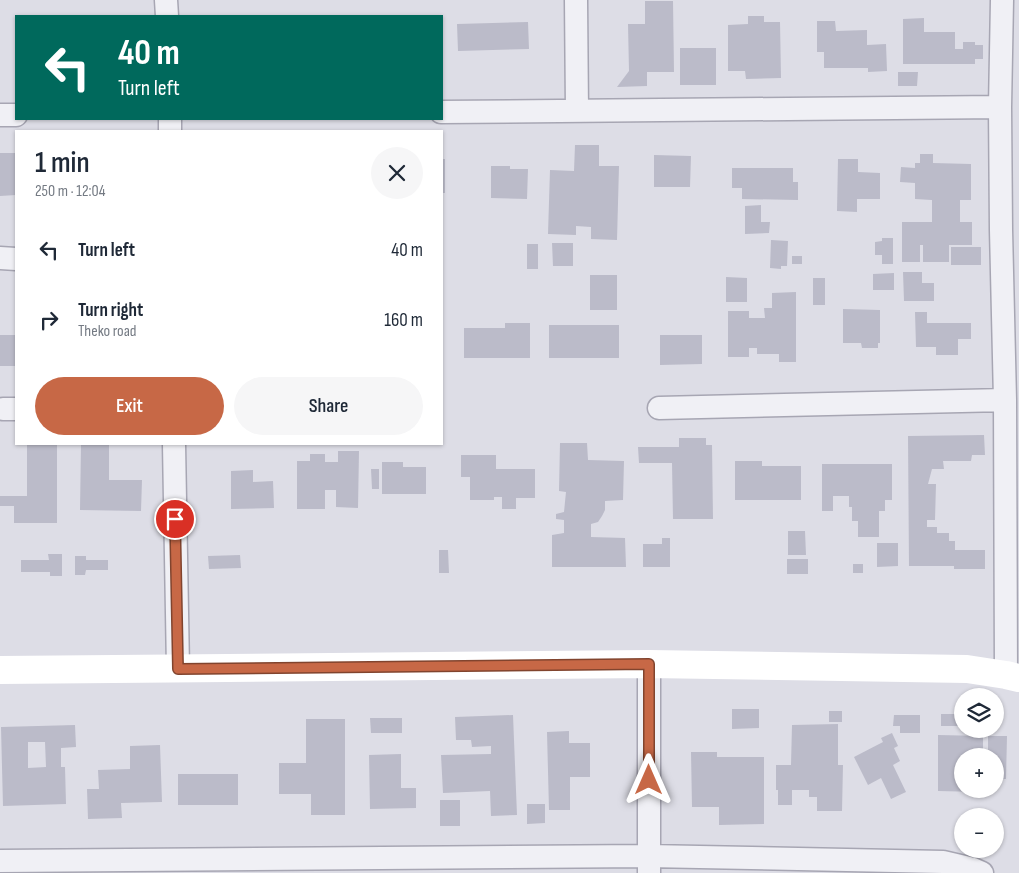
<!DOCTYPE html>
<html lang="en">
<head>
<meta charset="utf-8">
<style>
	body { margin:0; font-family:"Sofia Sans Condensed",sans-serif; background:#f6f6f7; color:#1f2937; height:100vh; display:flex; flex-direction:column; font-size:19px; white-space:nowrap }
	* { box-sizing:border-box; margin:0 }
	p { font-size:16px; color:#747a83 }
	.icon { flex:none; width:28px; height:28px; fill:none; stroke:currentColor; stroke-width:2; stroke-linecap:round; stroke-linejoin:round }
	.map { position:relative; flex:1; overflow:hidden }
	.drawer { position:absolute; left:15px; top:130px; width:428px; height:315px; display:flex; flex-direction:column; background:#fff; border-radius:0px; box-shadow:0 1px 4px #0004 }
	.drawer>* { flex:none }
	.banner { position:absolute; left:15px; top:15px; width:428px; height:105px; border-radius:0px; box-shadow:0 1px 4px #0004; background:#00695c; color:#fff; overflow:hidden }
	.fabs { position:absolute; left:954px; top:688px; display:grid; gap:10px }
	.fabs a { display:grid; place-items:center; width:50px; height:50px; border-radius:50%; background:#fff; box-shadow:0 1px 4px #0004; font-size:25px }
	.pin { position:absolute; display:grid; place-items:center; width:42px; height:42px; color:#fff; margin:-21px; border:2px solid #fff; border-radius:50%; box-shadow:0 1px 5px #0007 }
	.me { position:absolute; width:55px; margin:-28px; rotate:0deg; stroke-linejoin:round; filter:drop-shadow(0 0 4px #0008) }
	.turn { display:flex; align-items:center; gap:18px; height:105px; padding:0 20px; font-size:22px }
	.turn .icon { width:65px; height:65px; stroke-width:2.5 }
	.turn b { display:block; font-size:35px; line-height:42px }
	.round { display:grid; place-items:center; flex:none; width:52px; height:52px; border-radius:26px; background:#f6f6f7 }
	.head { display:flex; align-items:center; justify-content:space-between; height:85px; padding:0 20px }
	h1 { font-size:30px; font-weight:600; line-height:38px }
	.cta { display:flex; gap:10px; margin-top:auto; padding:10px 20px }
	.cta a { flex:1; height:58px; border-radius:30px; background:#c76846; color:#fff; font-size:20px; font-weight:600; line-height:58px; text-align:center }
	.cta a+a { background:#f6f6f7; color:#1f2937 }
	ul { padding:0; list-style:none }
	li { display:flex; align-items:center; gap:15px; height:70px; padding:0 20px }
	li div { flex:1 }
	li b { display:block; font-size:19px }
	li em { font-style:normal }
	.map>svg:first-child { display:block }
</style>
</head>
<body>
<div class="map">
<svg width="1019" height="873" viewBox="0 0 1019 873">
	<rect width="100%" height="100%" fill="#dddde6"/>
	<!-- building -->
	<path fill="#bbbbc9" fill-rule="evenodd" d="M 645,1 L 673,1 L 674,72 L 647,72 L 647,86 L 617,87 L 629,71 L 628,24 L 645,24 Z
		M 748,16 L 764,16 L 764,22 L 780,22 L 781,78 L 746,79 L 745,71 L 728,71 L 728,25 L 748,24 Z
		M 924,18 L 924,32 L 955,32 L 955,49 L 963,49 L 963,42 L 975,42 L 975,45 L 983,45 L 983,59 L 975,59 L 975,64 L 903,64 L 903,19 Z
		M 817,21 L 835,21 L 836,31 L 867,30 L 867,45 L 886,44 L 887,71 L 868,72 L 868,68 L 824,68 L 824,52 L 817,52 Z
		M 528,22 L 529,49 L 458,51 L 457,24 Z
		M 680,48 L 716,48 L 716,85 L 680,85 Z
		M 898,72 L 918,72 L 917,86 L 898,86 Z
		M 575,145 L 599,145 L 599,166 L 619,166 L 617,240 L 591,239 L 591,227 L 576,226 L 576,235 L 548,234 L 550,170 L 574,171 Z
		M 0,153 L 16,153 L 16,195 L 0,196 Z
		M 920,154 L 933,154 L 933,163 L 971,164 L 971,200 L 960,200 L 960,222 L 972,222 L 972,245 L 949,245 L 949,262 L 923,262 L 923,245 L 920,245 L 920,262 L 902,262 L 902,222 L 932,222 L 932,200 L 915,199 L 915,183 L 900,182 L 901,167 L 915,168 L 915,163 L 920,163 Z
		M 654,155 L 691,156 L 690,187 L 654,187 Z
		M 441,159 L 445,159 L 445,193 L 441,193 Z
		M 838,159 L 858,159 L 858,172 L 880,173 L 880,199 L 857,199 L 857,212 L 837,211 Z
		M 491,166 L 510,166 L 510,169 L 528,169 L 527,199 L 491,198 Z
		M 732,168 L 793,168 L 793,182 L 798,182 L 798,200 L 742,199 L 742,188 L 732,188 Z
		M 761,205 L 761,222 L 770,222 L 769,233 L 745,234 L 745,206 Z
		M 882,238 L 893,238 L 893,264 L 882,264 L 882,255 L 875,255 L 875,242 L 882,241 Z
		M 771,240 L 788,241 L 787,266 L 781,266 L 781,269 L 770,268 Z
		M 552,243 L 573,243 L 573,266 L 553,266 Z
		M 527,244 L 538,244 L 538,269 L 527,269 Z
		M 951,247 L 981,247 L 981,265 L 951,265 Z
		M 792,256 L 802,256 L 802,264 L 792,264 Z
		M 903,272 L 922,272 L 922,283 L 934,283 L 934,301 L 904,301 Z
		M 894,273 L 894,290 L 873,290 L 873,274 Z
		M 590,275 L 617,275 L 617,310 L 590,310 Z
		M 726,277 L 747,278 L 747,302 L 726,302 Z
		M 813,278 L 825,278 L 825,305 L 813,305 Z
		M 796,292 L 796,362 L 779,362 L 779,354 L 757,354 L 757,348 L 749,348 L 749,357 L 728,357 L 728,311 L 749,311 L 749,318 L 765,318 L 764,308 L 772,308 L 772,293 Z
		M 843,309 L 880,310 L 880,343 L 878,343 L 878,348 L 862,348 L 861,343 L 843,343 Z
		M 915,312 L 927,312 L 927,323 L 971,323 L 971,339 L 958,339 L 958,355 L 936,355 L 936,347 L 916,347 Z
		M 505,323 L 530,323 L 530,358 L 464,358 L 464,328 L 505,328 Z
		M 549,325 L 619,325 L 619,358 L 549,358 Z
		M 0,335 L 16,335 L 16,366 L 0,366 Z
		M 660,335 L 702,335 L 702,364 L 660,365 Z
		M 984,435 L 985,455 L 972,455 L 971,461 L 943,461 L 944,469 L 932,469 L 928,484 L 936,484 L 935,520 L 927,520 L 927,527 L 937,527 L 937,533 L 949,533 L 949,541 L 955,541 L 955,550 L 985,550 L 985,569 L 954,569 L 954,566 L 909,566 L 908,436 Z
		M 679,438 L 706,438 L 706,445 L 712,445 L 713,519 L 673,519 L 672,463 L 639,463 L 638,447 L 679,447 Z
		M 560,443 L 587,443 L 588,460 L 624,461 L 623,500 L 605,501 L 605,510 L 602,516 L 598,522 L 591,524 L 591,537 L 625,538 L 626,567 L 552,567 L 552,535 L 564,533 L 564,520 L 556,519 L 556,514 L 564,512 L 566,492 L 559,491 Z
		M 27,444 L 57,444 L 57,523 L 14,523 L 14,506 L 0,506 L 0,496 L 27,496 Z
		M 81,444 L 109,444 L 109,480 L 142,480 L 141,511 L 80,510 Z
		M 338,451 L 359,451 L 358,508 L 336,507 L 336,490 L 325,490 L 325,509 L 297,509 L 297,461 L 310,461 L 310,454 L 325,454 L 325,462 L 338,462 Z
		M 461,455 L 496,455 L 496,469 L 535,469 L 535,498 L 516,498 L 516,509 L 502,509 L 502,497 L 494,497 L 494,500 L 470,500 L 470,477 L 461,477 Z
		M 735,461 L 762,461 L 762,466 L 801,466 L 801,500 L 735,500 Z
		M 382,462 L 403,462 L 403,467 L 426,467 L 426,494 L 382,494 Z
		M 822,464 L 892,464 L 892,500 L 885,500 L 885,511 L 879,511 L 879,537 L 858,537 L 858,521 L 852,521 L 852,507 L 849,507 L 849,496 L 833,496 L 833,511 L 822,511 Z
		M 371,469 L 379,469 L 379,489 L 372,489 Z
		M 253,470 L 253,482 L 273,481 L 274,508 L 231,509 L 231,471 Z
		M 788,531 L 805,531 L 806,555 L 788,555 Z
		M 662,538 L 670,538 L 670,567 L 643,567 L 643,544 L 662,544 Z
		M 877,543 L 898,543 L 898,566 L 877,567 Z
		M 439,550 L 448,550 L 449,573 L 439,573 Z
		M 48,554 L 62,554 L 62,576 L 50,576 L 50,572 L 21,572 L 21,560 L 49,560 Z
		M 240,555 L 241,568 L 209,569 L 208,556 Z
		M 75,556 L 86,556 L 86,560 L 108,560 L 108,570 L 86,570 L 85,575 L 75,575 Z
		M 787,559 L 808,559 L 808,574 L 787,574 Z
		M 853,564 L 863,564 L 863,573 L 853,573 Z
		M 732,709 L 759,709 L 759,728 L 732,729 Z
		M 829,711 L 842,711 L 842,722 L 829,722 Z
		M 941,714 L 962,714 L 962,726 L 941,726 Z
		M 513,715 L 517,815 L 491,816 L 490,791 L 443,793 L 441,755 L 491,754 L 491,746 L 472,747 L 471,740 L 456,740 L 455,717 Z
		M 894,715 L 920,715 L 920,733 L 900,733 L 900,726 L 893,726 Z
		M 370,718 L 402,718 L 402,733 L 371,733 Z
		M 306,719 L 345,719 L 345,815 L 311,815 L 311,794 L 279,794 L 279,763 L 306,763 Z
		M 838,724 L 838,765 L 843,765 L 842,811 L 817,811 L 817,797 L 809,797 L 809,790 L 792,790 L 792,805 L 778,805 L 778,790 L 776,790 L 776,765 L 791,765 L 792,725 Z
		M 75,725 L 76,747 L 61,748 L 61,767 L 65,767 L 66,804 L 3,806 L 1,727 ZM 28,742 L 45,742 L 46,767 L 28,768 Z
		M 569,731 L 569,743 L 590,743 L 590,777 L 570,777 L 570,810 L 549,810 L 547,732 Z
		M 892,733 L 898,746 L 894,748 L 900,761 L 893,765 L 906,792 L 891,799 L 881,778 L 868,785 L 854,757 L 883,742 L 881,738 Z
		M 938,735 L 983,736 L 983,754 L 988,754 L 988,736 L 1007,736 L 1006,779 L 995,779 L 995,756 L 962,756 L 962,789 L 980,789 L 980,792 L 938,791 Z
		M 160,745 L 162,802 L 121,803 L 122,818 L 88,819 L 87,789 L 99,789 L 98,770 L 130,769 L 130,746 Z
		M 691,752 L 717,752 L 717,757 L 764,757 L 764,824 L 719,825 L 719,807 L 692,807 Z
		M 401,754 L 401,788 L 416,788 L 416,808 L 370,809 L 369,755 Z
		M 178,774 L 238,774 L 238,805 L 178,805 Z
		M 440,800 L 460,800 L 460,826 L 440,826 Z
		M 527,804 L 545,804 L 545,823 L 527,824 Z"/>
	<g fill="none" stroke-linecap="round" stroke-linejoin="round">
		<defs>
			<path id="street" d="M 166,0 L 167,16
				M 576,0 L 577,111
				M 1002,0 L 1000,107 L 1001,230 L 1005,400 L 1006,675
				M 441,112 L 1000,107
				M 0,115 L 16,115
				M 170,119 L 170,131
				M 0,258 L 16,259
				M 659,408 L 1005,400
				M 3,409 L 16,409
				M 174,444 L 178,669
				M 0,861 L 648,856 L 943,862 L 973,869 L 982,873
				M 649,873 L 649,664"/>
		</defs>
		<!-- street casing -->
		<use href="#street" stroke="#a7a6b3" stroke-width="25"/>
		<!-- street -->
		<use href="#street" stroke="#f0f0f5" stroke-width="22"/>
		<!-- secondary -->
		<path stroke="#fff" stroke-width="28" d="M 0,670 L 649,664 L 967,669 L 1006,675 L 1019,678"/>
	</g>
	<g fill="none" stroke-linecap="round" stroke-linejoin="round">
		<defs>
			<path id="route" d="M 175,519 L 178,669 L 649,664 L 649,780"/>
		</defs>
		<!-- route casing -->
		<use href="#route" stroke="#81442e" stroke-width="12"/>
		<!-- route -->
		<use href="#route" stroke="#c76846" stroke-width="9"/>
	</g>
</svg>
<div class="fabs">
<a><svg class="icon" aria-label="layers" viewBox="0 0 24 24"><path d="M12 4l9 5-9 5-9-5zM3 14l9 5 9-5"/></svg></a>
<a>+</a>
<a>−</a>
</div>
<div class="pin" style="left:175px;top:519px;background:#d93025"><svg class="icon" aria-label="arrive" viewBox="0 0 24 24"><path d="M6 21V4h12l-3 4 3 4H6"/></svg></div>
<svg class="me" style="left:649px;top:780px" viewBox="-20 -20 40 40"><path d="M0-17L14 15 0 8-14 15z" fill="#c76846" stroke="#fff" stroke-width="4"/></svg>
<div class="banner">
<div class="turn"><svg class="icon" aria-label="left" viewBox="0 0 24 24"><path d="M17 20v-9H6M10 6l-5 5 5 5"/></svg><div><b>40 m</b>Turn left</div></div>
</div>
<section class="drawer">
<div class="head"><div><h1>1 min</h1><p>250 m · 12:04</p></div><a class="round"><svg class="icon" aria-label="close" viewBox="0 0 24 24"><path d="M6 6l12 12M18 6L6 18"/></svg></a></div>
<ul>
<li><svg class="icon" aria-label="left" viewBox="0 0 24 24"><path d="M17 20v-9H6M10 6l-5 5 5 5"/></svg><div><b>Turn left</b></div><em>40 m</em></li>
<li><svg class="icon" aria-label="right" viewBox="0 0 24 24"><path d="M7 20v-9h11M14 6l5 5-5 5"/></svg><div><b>Turn right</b><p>Theko road</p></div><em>160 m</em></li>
</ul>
<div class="cta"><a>Exit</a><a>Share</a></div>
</section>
</div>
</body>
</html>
